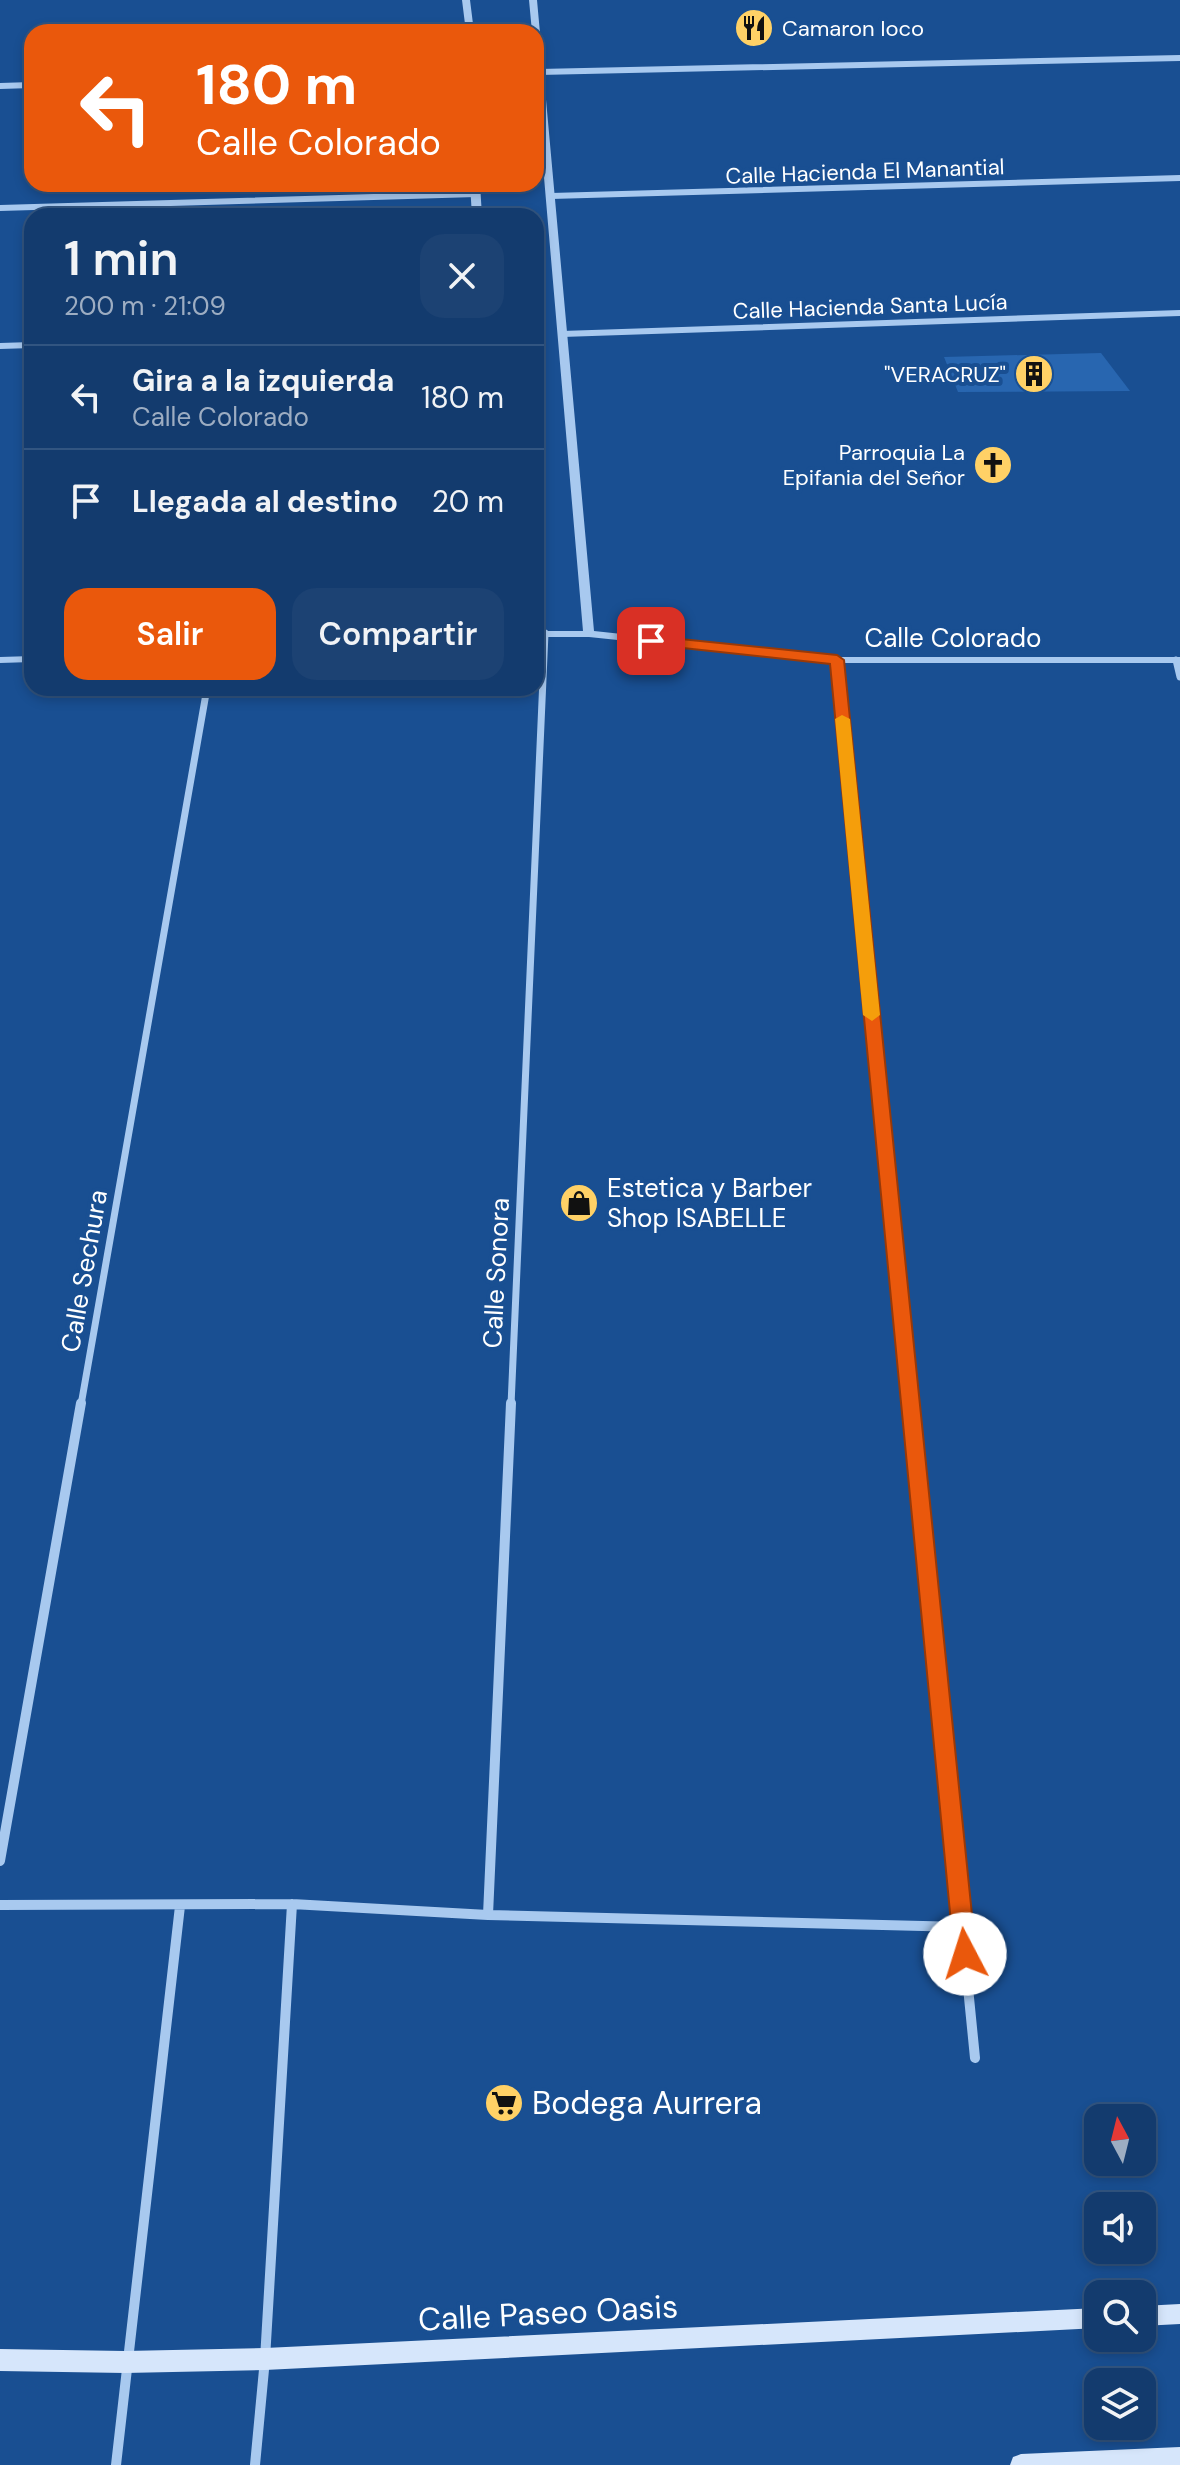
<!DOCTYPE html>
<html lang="es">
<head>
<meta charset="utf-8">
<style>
	body { margin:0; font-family:"DM Sans",sans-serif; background:#1c4273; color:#f1f3f6; height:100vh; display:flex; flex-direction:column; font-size:30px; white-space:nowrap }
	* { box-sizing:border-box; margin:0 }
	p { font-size:26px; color:#9dadc2 }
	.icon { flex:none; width:44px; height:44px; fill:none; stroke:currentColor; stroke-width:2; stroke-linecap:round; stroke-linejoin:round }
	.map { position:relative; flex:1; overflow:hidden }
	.side { position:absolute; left:24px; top:208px; width:520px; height:488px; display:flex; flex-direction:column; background:#133b6e; border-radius:24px; box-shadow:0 4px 12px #0003,0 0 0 2px #325581 }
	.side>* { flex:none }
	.guide { position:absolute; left:24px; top:24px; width:520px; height:168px; border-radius:24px; box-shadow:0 4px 12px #0003,0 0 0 2px #325581; background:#ea580c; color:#fff; overflow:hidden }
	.needle { width:52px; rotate:353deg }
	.controls { position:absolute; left:1084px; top:2104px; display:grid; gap:16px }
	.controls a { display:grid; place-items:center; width:72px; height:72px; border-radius:16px; background:#133b6e; box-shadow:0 4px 12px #0003,0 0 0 2px #325581; font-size:40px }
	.pin { position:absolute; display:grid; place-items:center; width:68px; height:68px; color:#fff; margin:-34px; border-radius:16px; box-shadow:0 4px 12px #0006 }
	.me { position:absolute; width:88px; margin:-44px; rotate:355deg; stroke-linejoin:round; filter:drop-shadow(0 0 6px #0008) }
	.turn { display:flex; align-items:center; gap:28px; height:168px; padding:0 40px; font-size:36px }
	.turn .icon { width:104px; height:104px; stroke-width:2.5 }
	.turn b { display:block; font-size:56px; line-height:68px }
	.round { display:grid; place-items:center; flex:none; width:84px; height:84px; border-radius:24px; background:#1c4273 }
	.overview { display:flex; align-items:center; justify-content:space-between; height:136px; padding:0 40px }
	h1 { font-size:48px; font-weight:600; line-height:60px }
	.primary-button { display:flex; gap:16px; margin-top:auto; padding:16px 40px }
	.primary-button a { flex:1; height:92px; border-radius:24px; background:#ea580c; color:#fff; font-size:32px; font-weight:600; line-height:92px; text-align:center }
	.primary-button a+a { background:#1c4273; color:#f1f3f6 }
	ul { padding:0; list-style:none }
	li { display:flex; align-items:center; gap:24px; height:104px; padding:0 40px; border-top:2px solid #325581 }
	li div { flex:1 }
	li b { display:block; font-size:30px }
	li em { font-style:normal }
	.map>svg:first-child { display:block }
</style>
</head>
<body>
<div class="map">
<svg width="1180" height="2465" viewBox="0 0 1180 2465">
	<rect width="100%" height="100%" fill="#194f92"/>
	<!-- building -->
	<path fill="#2866b0" d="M 1101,353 L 1130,391 L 958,392 L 944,357 Z"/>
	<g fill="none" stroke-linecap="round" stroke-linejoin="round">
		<!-- minor-far2 -->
		<path stroke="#a8c9ef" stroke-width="6" d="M 539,72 L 1180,58
			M 0,86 L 32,85
			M 551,196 L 1180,178
			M 0,208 L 476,194
			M 562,334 L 1180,313
			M 0,346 L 32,345"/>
		<!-- minor-far1 -->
		<path stroke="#a8c9ef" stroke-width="7" d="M 837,660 L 911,1405
			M 1176,660 L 1180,677
			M 81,1405 L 207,688
			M 511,1405 L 545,633"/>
		<!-- minor -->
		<path stroke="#a8c9ef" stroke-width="10" d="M 910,1403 L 975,2058
			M 0,1861 L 81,1403
			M 0,1905 L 292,1904 L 488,1915 L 963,1927
			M 488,1915 L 511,1403
			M 116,2465 L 180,1906
			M 255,2465 L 265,2359 L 292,1904"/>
		<!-- tertiary -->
		<path fill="#a8c9ef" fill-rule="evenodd" d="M 462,0 L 470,0 L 474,32 L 466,32 Z
			M 529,0 L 537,0 L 594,631 L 837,657 L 1180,657 L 1180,663 L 837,663 L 589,637 L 536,637 L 536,631 L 583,631 L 536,84 L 536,32 L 532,32 Z
			M 470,184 L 480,184 L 482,216 L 472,216 Z
			M 32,656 L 32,662 L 0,663 L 0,657 Z"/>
		<!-- secondary -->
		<path fill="#d6e6fb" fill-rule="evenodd" d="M 1180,2304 L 1180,2324 L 1142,2326 L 1142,2306 Z
			M 1098,2308 L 1098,2328 L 265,2370 L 125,2373 L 0,2371 L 0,2349 L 125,2351 L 265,2348 Z
			M 1180,2447 L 1180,2465 L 1010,2465 L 1013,2457 L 1021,2454 Z"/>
	</g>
	<!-- route -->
	<path fill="#ea580c" stroke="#983908" stroke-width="2" d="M 651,636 L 837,655 L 844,660 L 976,1954 L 973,1961 L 965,1963 L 957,1961 L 954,1954 L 830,664 L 646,644 L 646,637 Z"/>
	<!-- slow -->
	<path fill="#f59e0b" d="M 842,715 L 850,719 L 880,1015 L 872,1021 L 863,1015 L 835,719 Z"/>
	<!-- icons -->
	<defs>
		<symbol id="restaurant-disc" viewBox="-11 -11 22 22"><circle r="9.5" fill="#ffd166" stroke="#194f92"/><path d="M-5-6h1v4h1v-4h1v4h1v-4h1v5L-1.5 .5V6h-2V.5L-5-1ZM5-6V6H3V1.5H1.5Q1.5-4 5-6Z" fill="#111"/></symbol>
		<symbol id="building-disc" viewBox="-11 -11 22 22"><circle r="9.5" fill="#ffd166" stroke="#194f92"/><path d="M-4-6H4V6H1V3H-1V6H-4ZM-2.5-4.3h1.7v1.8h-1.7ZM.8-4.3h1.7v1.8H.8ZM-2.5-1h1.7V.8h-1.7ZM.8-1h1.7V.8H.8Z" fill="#111"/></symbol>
		<symbol id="church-disc" viewBox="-11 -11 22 22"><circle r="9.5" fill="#ffd166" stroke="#194f92"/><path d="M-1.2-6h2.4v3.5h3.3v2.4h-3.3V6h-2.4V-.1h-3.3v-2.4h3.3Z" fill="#111"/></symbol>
		<symbol id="shop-disc" viewBox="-11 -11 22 22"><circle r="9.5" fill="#ffd166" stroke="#194f92"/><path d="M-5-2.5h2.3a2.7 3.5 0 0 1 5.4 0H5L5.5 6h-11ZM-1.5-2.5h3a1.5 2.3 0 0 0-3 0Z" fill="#111"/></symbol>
		<symbol id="supermarket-disc" viewBox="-11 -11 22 22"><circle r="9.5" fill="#ffd166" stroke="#194f92"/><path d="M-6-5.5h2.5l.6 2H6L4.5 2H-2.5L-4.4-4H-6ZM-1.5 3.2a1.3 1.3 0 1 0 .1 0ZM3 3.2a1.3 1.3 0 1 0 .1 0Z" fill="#111"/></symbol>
	</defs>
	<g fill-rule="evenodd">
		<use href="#restaurant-disc" x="732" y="6" width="44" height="44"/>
		<use href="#building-disc" x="1012" y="352" width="44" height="44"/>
		<use href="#church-disc" x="971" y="443" width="44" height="44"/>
		<use href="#shop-disc" x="557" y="1181" width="44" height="44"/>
		<use href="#supermarket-disc" x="482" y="2081" width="44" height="44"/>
	</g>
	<g text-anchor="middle" stroke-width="8" stroke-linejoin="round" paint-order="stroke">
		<!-- far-poi labels -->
		<g font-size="22" fill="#fff" stroke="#194f92" text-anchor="end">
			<text x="782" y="36" text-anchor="start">Camaron loco</text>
			<text x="1006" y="382">"VERACRUZ"</text>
			<text x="965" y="460">Parroquia La<tspan x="965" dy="25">Epifania del Señor</tspan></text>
		</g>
		<!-- far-street labels -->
		<g font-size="22" fill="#fff" stroke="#194f92">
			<text transform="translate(865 171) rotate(-2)" y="8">Calle Hacienda El Manantial</text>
			<text transform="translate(870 306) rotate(-2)" y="8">Calle Hacienda Santa Lucía</text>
		</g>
		<!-- street labels -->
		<g font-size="26" fill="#fff" stroke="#194f92">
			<text x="953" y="647">Calle Colorado</text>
			<text transform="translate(84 1271) rotate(-80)" y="9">Calle Sechura</text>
			<text transform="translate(496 1273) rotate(-87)" y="9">Calle Sonora</text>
		</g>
		<!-- poi labels -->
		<g font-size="26" fill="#fff" stroke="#194f92" text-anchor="start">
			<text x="607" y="1197">Estetica y Barber<tspan x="607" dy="30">Shop ISABELLE</tspan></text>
		</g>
		<!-- near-poi labels -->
		<g font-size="32" fill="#fff" stroke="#194f92" text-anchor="start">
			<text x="532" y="2114">Bodega Aurrera</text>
		</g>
		<!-- near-street labels -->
		<g font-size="32" fill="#fff" stroke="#194f92">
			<text transform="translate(548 2313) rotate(-3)" y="11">Calle Paseo Oasis</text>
		</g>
	</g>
</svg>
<div class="controls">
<a><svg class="needle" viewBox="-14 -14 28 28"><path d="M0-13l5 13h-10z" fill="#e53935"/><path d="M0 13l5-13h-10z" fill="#9dadc2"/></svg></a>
<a><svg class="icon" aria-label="sound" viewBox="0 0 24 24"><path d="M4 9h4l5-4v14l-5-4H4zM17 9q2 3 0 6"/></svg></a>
<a><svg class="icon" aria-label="search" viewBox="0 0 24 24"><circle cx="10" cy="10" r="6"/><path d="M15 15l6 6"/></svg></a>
<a><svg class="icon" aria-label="layers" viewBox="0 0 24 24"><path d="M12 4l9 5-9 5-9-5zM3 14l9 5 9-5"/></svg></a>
</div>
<div class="pin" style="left:651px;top:641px;background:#d93025"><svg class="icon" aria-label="arrive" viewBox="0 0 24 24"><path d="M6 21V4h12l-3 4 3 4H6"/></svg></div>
<svg class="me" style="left:965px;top:1954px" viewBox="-20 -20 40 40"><circle r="19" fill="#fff"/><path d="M0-13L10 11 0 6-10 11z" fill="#ea580c"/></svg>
<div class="guide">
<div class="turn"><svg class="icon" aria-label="left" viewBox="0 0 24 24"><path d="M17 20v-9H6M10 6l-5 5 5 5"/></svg><div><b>180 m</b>Calle Colorado</div></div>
</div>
<section class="side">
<div class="overview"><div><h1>1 min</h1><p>200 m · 21:09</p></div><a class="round"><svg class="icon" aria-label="close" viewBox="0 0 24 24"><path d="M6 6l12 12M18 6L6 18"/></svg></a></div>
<ul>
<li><svg class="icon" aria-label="left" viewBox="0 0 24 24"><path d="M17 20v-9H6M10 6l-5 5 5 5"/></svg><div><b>Gira a la izquierda</b><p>Calle Colorado</p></div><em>180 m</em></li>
<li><svg class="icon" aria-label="arrive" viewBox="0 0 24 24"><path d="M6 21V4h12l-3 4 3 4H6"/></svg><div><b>Llegada al destino</b></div><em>20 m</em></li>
</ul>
<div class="primary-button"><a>Salir</a><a>Compartir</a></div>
</section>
</div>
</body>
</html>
